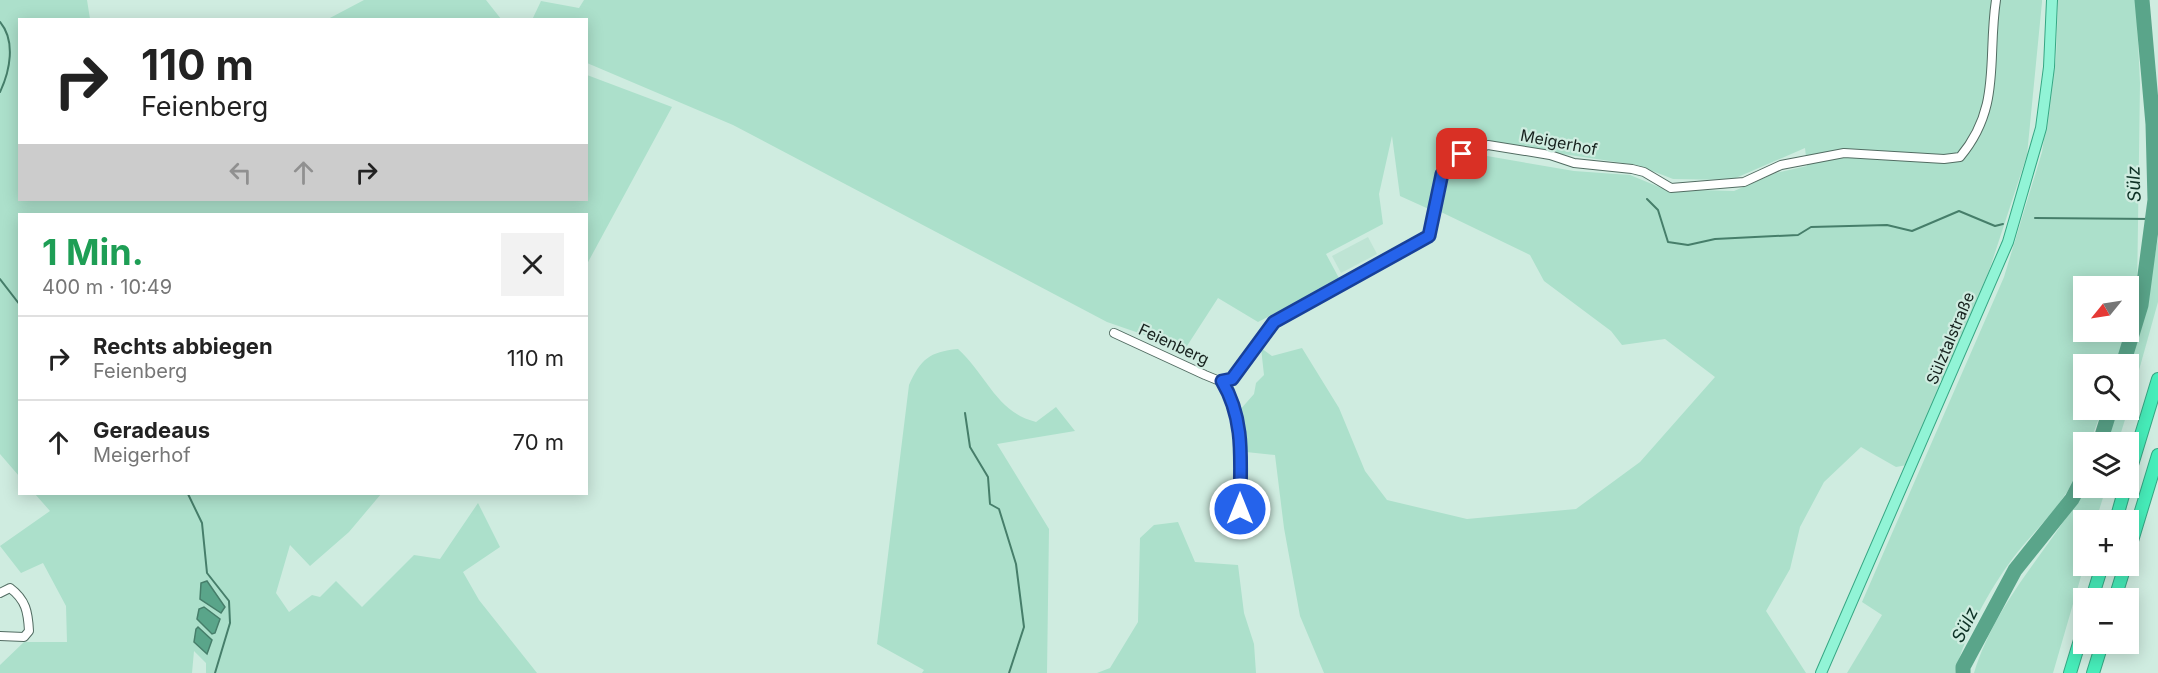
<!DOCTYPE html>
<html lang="de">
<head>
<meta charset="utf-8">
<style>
	body { margin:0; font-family:Inter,sans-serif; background:#f2f2f2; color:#222; height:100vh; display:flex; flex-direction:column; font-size:22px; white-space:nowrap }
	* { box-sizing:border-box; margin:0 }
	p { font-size:20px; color:#767676 }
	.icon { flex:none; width:33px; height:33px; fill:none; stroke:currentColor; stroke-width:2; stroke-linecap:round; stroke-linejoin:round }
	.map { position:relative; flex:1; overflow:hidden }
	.drawer { position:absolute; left:18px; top:213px; width:570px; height:282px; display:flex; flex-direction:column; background:#fff; border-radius:0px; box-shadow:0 3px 15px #0003 }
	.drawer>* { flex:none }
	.hud { position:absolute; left:18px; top:18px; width:570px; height:183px; border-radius:0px; box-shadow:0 3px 15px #0003; background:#fff; color:#222; overflow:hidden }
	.needle { width:39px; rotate:240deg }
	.buttons { position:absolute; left:2073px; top:276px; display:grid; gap:12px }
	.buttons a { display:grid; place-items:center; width:66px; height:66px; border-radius:0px; background:#fff; box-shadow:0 3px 15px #0003; font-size:30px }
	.pin { position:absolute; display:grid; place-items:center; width:51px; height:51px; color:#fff; margin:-26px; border-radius:12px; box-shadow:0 3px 9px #0006 }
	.me { position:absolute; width:66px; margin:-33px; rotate:0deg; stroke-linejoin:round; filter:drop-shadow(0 0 4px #0008) }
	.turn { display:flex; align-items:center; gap:21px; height:126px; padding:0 24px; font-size:27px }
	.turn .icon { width:78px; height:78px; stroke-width:2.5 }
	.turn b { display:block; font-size:42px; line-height:51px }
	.lanes { display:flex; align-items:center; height:57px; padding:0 24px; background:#0003; justify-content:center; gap:30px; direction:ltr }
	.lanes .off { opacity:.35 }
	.round { display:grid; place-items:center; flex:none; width:63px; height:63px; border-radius:0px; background:#f2f2f2 }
	.headline { display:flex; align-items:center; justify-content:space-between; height:102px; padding:0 24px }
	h1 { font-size:36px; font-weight:700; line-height:45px; color:#1e9e55 }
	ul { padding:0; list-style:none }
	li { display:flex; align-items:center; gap:18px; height:84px; padding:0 24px; border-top:2px solid #e0e0e0 }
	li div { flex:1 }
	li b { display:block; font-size:22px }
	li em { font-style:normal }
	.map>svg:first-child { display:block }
</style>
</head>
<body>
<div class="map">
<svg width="2158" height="673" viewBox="0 0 2158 673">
	<rect width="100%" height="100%" fill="#cfece0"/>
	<!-- built -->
	<path fill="#bee4d4" d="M 1368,237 L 1377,254 L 1341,273 L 1332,256 Z"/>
	<!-- green -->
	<path fill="#ace0cb" d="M 0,0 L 87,0 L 90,19 L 20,20 L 20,200 L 586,200 L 587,75 L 672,107 L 587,264 L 586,214 L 20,214 L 19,476 L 0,454 Z
		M 364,0 L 486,0 L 501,19 L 328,19 Z
		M 584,0 L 2042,0 L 2042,2 L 2027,155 L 1989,271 L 1907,465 L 1896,467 L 1861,447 L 1824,482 L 1800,527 L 1790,569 L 1766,611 L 1806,673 L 1324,673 L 1300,616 L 1284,528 L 1275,455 L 1246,452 L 1245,432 L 1239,411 L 1254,394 L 1256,383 L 1264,375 L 1261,348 L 1272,356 L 1302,348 L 1339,408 L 1365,471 L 1387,500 L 1467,519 L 1576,509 L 1640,462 L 1715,377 L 1665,339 L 1622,345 L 1611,331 L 1544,281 L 1530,255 L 1441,212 L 1449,178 L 1466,160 L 1487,156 L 1574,171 L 1630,175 L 1664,189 L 1734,191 L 1776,173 L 1807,166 L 1805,148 L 1731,180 L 1673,179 L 1637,165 L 1488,143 L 1460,150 L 1438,174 L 1431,210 L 1400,196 L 1392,136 L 1379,194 L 1383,224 L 1326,254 L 1340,280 L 1258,322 L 1218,298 L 1185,349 L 1107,322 L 733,125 L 587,63 L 586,20 L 532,20 L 541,1 L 579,8 Z
		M 2058,0 L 2136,0 L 2140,83 L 2137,294 L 2129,323 L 2128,286 L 2084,286 L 2084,332 L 2126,332 L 2116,364 L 2084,364 L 2084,410 L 2102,410 L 2090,442 L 2084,442 C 2083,490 2039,523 2013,558 C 1989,590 1965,634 1955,673 L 1847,673 L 1882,615 L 1862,602 L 2004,277 L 2042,152 L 2056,59 Z
		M 2158,238 L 2158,302 L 2129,406 L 2129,369 L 2146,306 Z
		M 958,349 C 986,374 997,413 1036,422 L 1056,407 L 1075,431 L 997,444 L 1049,529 L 1047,673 L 922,673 L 924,670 L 877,644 L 909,385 C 921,359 929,352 958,349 Z
		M 2117,410 L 2128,410 L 2118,442 L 2105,442 Z
		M 2085,488 L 2106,488 L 2096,520 L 2084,520 L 2084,566 L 2053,673 L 1974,673 C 1997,599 2048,552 2085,488 Z
		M 35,494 L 381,494 L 349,532 L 310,566 L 290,545 L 276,593 L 289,612 L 312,595 L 320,597 L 336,581 L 362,607 L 414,555 L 440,559 L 478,503 L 500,547 L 463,572 L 479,600 L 537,673 L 206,673 L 206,663 L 194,651 L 192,673 L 0,673 L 0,665 L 24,642 L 67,642 L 66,606 L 43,563 L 21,573 L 0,546 L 50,511 Z
		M 1178,522 L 1195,562 L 1238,565 L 1244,613 L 1254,644 L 1256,673 L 1097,673 L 1110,668 L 1138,622 L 1140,538 L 1154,525 Z"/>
	<!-- water -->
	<path fill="#5aa58a" stroke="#467e6a" stroke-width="1.5" d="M 207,581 L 225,607 L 221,613 L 200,599 L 201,583 Z
		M 204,607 L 220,619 L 215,633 L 212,634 L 197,619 L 199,609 Z
		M 198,627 L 212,640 L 207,654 L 194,642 L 196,629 Z"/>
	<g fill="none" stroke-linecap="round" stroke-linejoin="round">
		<!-- stream -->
		<path stroke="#467e6a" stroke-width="2" d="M 0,22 C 16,41 10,71 0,92
			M 1647,199 L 1658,210 L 1668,242 L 1688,245 L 1715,239 L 1798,235 L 1811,227 L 1887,225 L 1912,231 L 1959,211 L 1995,226 L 2003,224
			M 2035,218 L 2153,219
			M 0,279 L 20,305
			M 2128,368 L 2133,369
			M 965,413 L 970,447 L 988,477 L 990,504 L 999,509 L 1016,564 L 1024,627 L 1009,673
			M 188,494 L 202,523 L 207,573 L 229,601 L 230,623 L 215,673"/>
		<!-- river -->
		<path stroke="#5aa58a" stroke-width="15" d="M 2123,364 L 2141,305 L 2155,200 L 2153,124 L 2142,0
			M 2100,442 L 2110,410
			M 1963,673 L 1963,667 L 2015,570 L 2072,499 L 2084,476"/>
		<defs>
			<path id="minor" d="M 1114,333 L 1205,375 L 1222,382 L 1232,379 L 1274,322 L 1429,236 L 1442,174 L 1462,154 L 1488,145 L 1550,155 L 1574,163 L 1632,169 L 1644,172 L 1671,188 L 1744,182 L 1781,165 L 1844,153 L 1944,159 L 1960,157 C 2002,107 1987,59 1996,0
				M 1222,382 C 1246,421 1240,465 1240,509
				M 0,593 L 10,588 C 26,600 28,612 29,631 L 24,637 L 0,636"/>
			<path id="major" d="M 1821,673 L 2008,242 L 2041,128 L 2049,67 L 2052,0"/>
			<path id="highway" d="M 2128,478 L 2158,379
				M 2116,520 L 2125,488
				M 2128,554 L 2158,455
				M 2092,598 L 2102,566
				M 2115,598 L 2125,566
				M 2070,673 L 2084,627
				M 2093,673 L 2102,644"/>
		</defs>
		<!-- minor casing -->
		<use href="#minor" stroke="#526c62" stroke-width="10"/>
		<!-- major casing -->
		<use href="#major" stroke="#36a683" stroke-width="12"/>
		<!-- highway casing -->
		<use href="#highway" stroke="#36a683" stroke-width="14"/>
		<!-- minor -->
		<use href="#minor" stroke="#fff" stroke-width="8"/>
		<!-- major -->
		<use href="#major" stroke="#91f4d6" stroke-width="10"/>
		<!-- highway -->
		<use href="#highway" stroke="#47edba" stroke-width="12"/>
	</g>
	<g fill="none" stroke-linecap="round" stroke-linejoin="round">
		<defs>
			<path id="route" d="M 1240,509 C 1240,464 1246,421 1222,381 L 1232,379 L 1274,322 L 1429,236 L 1442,174 L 1462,154"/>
		</defs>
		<!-- route casing -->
		<use href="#route" stroke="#184099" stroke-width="15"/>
		<!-- route -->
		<use href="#route" stroke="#2563eb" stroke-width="10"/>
	</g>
	<g text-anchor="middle" stroke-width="4.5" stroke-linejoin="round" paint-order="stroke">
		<!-- street labels -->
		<g font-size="16" fill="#17221e" stroke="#cfece0">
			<text transform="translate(1559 142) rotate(11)" y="6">Meigerhof</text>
			<text transform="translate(1950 338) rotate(-67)" y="6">Sülztalstraße</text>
			<text transform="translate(1174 344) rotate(25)" y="6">Feienberg</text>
		</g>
		<!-- water labels -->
		<g font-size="18" font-style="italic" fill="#0d3125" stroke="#cfece0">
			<text transform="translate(2134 184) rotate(-92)" y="6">Sülz</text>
			<text transform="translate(1965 625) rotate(-63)" y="6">Sülz</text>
		</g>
	</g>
</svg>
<div class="buttons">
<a><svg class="needle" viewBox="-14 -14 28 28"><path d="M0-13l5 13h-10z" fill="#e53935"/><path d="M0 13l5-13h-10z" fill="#767676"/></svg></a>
<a><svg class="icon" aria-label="search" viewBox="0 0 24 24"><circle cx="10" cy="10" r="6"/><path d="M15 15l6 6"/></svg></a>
<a><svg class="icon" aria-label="layers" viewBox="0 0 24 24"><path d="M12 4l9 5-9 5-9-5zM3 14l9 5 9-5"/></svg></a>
<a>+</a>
<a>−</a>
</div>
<div class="pin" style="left:1462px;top:154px;background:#d93025"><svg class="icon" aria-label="arrive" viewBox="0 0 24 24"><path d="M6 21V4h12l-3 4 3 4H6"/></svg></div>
<svg class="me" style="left:1240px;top:509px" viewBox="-20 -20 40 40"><circle r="17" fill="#2563eb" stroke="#fff" stroke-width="3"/><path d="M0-11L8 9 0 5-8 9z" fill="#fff"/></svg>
<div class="hud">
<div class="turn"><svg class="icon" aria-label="right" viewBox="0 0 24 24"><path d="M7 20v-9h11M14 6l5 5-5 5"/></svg><div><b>110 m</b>Feienberg</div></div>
<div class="lanes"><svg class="icon off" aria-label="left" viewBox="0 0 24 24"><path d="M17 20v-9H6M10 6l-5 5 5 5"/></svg><svg class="icon off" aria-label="ahead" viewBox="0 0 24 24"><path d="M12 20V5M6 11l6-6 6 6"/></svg><svg class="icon" aria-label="right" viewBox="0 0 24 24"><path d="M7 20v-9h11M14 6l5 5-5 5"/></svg></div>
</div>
<section class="drawer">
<div class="headline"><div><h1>1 Min.</h1><p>400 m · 10:49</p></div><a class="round"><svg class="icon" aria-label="close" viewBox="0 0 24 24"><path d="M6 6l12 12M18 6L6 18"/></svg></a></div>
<ul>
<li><svg class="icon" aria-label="right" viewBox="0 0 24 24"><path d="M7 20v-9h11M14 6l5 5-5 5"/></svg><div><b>Rechts abbiegen</b><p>Feienberg</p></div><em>110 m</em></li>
<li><svg class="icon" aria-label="ahead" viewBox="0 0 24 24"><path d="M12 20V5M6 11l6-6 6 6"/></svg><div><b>Geradeaus</b><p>Meigerhof</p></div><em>70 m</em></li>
</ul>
</section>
</div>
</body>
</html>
